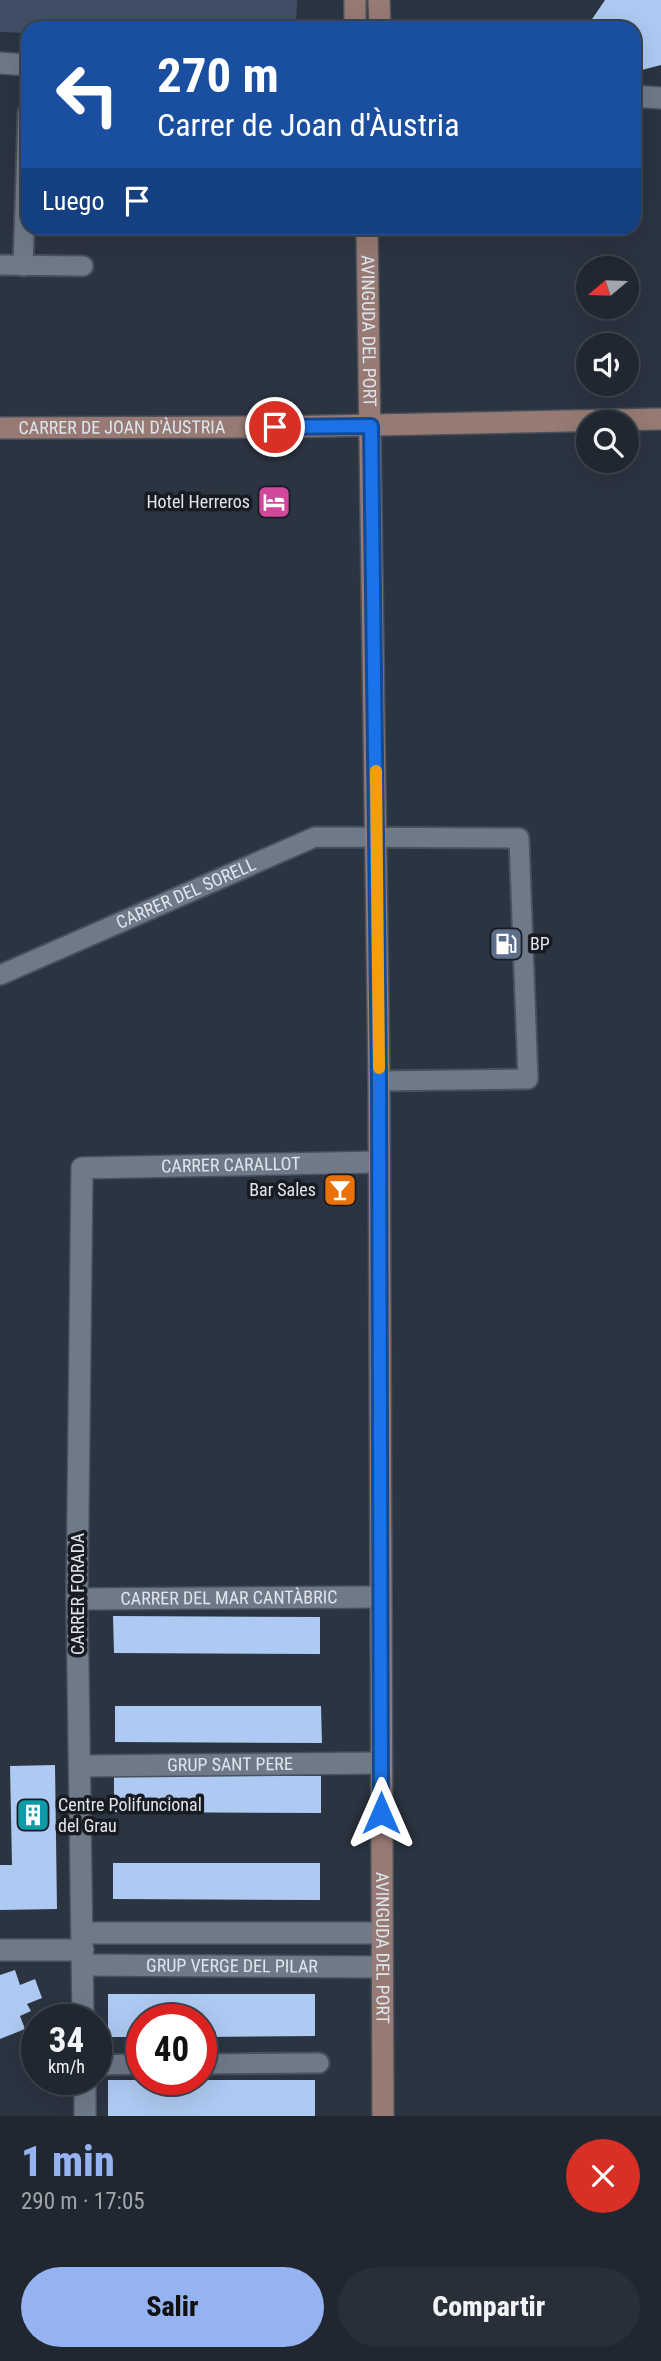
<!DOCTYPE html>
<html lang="es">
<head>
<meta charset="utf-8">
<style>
	body { margin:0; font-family:"Roboto Condensed",sans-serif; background:#282f39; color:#f1f3f6; height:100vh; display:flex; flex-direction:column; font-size:26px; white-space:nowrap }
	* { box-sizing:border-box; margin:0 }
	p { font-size:23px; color:#a2a5ab }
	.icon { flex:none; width:38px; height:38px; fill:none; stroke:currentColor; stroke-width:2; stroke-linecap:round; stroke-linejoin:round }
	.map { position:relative; height:2116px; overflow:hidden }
	.sheet { display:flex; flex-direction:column; background:#202731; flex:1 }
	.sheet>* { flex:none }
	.top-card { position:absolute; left:21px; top:21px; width:620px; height:214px; border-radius:21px; box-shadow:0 7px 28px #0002,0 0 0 2px #3d444d; background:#1a4fa0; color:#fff; overflow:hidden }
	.needle { width:46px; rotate:251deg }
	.fabs { position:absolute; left:576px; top:256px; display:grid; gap:14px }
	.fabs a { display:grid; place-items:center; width:63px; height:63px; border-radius:50%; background:#202731; box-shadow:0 7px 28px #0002,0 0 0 2px #3d444d; font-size:35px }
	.speed { position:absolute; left:21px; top:2004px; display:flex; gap:14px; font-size:35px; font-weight:700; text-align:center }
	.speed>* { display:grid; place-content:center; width:91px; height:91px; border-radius:50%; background:#202731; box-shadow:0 7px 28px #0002,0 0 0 2px #3d444d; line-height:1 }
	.speed small { font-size:18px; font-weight:400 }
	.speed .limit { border:10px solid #d22; background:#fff; color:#111 }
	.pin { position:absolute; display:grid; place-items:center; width:60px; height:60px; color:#fff; margin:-30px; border:4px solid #fff; border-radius:50%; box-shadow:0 2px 7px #0007 }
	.me { position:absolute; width:77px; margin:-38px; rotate:0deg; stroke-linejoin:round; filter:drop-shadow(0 0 5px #0008) }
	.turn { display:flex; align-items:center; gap:24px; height:147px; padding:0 21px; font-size:32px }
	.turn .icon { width:91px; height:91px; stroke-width:2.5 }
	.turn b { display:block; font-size:49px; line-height:60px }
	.then { display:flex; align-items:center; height:66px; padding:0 21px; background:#0003; gap:14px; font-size:26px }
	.round { display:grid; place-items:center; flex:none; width:74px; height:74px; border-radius:37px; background:#282f39 }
	.overview { display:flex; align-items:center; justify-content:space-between; height:119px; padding:0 21px }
	h1 { font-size:42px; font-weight:800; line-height:52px; color:#95b2f1 }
	.primary-button { display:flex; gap:14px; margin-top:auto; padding:14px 21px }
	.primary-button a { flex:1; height:80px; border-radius:42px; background:#95b2f1; color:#111; font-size:28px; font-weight:800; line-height:80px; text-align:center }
	.primary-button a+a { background:#282f39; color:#f1f3f6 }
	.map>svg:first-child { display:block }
</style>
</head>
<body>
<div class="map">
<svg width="661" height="2116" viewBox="0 0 661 2116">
	<rect width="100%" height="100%" fill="#2b3441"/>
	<!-- green -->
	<path fill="#404f66" d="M 0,0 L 297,0 L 296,28 L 28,28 L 28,33 L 0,32 Z"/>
	<!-- building -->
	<path fill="#aec9f2" d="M 605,0 L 661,0 L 661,65 L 634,72 L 635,55 L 634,55 L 634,28 L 586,28 Z
		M 113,1616 L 320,1617 L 320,1654 L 114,1653 Z
		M 115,1706 L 321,1706 L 322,1743 L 115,1742 Z
		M 55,1765 L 57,1909 L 0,1910 L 0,1865 L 12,1865 L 10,1766 Z
		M 114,1775 L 321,1776 L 321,1813 L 114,1812 Z
		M 113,1863 L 320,1863 L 320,1900 L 113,1899 Z
		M 15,1970 L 20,1985 L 35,1979 L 42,1998 L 27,2004 L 31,2011 L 20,2016 L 25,2029 L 0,2039 L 0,1975 Z
		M 108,1994 L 315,1994 L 315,2036 L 201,2037 L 201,2020 L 142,2020 L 142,2037 L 108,2037 Z
		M 108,2080 L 315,2080 L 315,2116 L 108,2116 Z"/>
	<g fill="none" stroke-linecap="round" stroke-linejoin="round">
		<defs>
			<g id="lane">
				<path d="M 0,265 L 83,266"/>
				<path d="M 23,266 L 28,113"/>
				<path id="s1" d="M 0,975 L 315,837 L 519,838 L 528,1079 L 379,1081"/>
				<path d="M 201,2064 L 319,2063"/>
				<path d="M 96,2065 L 142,2064"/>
			</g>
			<g id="street">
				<path d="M 0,63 L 28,65"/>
				<path d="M 634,96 L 661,98"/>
				<path id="s2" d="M 77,1599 L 380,1597"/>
				<path id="s3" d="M 80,1766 L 381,1763"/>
				<path d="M 82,1933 L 382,1933"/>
				<path d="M 0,1950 L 83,1950"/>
				<path id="s4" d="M 83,1965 L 382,1967"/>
				<path id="s5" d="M 83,2020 L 77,1599 L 82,1168 L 379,1162"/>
				<path d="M 85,2079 L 85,2116"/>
			</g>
			<g id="secondary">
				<path d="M 355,0 L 355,28"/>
				<path d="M 379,0 L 380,28"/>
				<path id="s6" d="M 367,228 L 379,1081 L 383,2116"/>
				<path id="s7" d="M 0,428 L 275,427 L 661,419"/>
			</g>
		</defs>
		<!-- lane casing -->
		<use href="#lane" stroke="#49505b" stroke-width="23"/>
		<!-- street casing -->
		<use href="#street" stroke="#49505b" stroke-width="24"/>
		<!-- secondary casing -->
		<use href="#secondary" stroke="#49505b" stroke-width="24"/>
		<!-- lane -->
		<use href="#lane" stroke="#6f7a89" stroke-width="19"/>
		<!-- street -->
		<use href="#street" stroke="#6f7a89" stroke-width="21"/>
		<!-- secondary -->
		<use href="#secondary" stroke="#967a73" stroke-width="21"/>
	</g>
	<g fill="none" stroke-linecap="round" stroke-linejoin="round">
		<defs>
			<path id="route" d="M 275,427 L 371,426 L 379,1081 L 381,1813"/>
		</defs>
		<!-- route casing -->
		<use href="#route" stroke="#114b97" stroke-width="18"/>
		<!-- route -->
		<use href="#route" stroke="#1a73e8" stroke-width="12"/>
		<!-- slow -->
		<path stroke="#f59e0b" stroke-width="12" d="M 376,771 L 379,1068"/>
	</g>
	<!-- icons -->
	<defs>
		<symbol id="hotel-square" viewBox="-11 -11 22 22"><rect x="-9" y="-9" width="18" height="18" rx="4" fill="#d1479c" stroke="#181c22"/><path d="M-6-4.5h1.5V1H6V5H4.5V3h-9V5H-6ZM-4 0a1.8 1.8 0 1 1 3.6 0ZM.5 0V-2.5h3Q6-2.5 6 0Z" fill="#fff"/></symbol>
		<symbol id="fuel-square" viewBox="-11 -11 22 22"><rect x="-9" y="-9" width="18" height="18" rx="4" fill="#5c6f8a" stroke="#181c22"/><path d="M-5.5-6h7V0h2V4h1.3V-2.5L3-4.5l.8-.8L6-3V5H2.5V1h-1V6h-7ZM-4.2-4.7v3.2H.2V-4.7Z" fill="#fff"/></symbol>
		<symbol id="bar-square" viewBox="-11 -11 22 22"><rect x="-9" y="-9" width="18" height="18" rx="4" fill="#e8710a" stroke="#181c22"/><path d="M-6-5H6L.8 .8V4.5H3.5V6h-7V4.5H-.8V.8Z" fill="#fff"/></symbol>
		<symbol id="building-square" viewBox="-11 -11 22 22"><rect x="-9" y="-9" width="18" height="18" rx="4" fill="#0f9aa8" stroke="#181c22"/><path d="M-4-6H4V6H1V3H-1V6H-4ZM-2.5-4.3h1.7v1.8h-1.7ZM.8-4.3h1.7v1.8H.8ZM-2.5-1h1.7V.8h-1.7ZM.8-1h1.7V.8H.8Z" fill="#fff"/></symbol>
	</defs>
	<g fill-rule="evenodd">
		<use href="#hotel-square" x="255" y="483" width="38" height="38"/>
		<use href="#fuel-square" x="487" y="925" width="38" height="38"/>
		<use href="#bar-square" x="321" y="1171" width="38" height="38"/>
		<use href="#building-square" x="14" y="1796" width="38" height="38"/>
	</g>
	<g text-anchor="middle" stroke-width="7" stroke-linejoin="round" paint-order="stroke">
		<!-- street labels -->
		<g font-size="18" fill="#dfe5ed" stroke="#181c22">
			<text dy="6" stroke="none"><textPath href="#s6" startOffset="103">AVINGUDA DEL PORT</textPath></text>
			<text dy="6" stroke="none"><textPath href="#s7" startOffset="122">CARRER DE JOAN D'ÀUSTRIA</textPath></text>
			<text dy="6" stroke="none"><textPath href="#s1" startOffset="203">CARRER DEL SORELL</textPath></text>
			<text dy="6" stroke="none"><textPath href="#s5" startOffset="1001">CARRER CARALLOT</textPath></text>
			<text transform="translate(78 1594) rotate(-90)" y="6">CARRER FORADA</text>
			<text dy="6" stroke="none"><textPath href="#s2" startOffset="152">CARRER DEL MAR CANTÀBRIC</textPath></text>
			<text dy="6" stroke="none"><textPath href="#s3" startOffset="150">GRUP SANT PERE</textPath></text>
			<text dy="6" stroke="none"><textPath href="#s6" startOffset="1720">AVINGUDA DEL PORT</textPath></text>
			<text dy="6" stroke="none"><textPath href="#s4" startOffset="149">GRUP VERGE DEL PILAR</textPath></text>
		</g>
		<!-- poi labels -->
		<g font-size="18" fill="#dfe5ed" stroke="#181c22" text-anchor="end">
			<text x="250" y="508">Hotel Herreros</text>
			<text x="530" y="950" text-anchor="start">BP</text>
			<text x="316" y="1196">Bar Sales</text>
			<text x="58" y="1811" text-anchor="start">Centre Polifuncional<tspan x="58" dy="21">del Grau</tspan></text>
		</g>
	</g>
</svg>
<div class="fabs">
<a><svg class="needle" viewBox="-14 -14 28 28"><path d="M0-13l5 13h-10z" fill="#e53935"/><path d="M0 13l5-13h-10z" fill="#a2a5ab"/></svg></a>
<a><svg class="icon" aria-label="sound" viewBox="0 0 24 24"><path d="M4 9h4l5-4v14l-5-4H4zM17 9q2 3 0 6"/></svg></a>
<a><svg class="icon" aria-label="search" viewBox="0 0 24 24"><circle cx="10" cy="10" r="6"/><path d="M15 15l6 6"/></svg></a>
</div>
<div class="speed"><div>34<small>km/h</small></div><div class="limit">40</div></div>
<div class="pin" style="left:275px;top:427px;background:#d93025"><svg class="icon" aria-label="arrive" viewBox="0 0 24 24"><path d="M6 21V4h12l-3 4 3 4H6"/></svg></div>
<svg class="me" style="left:381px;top:1813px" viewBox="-20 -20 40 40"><path d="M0-17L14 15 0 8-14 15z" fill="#1a73e8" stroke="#fff" stroke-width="4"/></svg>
<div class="top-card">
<div class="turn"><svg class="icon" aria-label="left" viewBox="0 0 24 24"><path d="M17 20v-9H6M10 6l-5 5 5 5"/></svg><div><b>270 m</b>Carrer de Joan d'Àustria</div></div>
<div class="then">Luego<svg class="icon" aria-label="arrive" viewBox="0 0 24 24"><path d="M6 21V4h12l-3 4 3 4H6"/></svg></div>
</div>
</div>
<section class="sheet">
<div class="overview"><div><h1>1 min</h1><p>290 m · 17:05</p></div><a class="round" style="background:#d93025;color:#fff"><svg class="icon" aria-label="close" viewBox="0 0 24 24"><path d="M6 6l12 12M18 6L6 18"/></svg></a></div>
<div class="primary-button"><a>Salir</a><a>Compartir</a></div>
</section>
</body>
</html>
